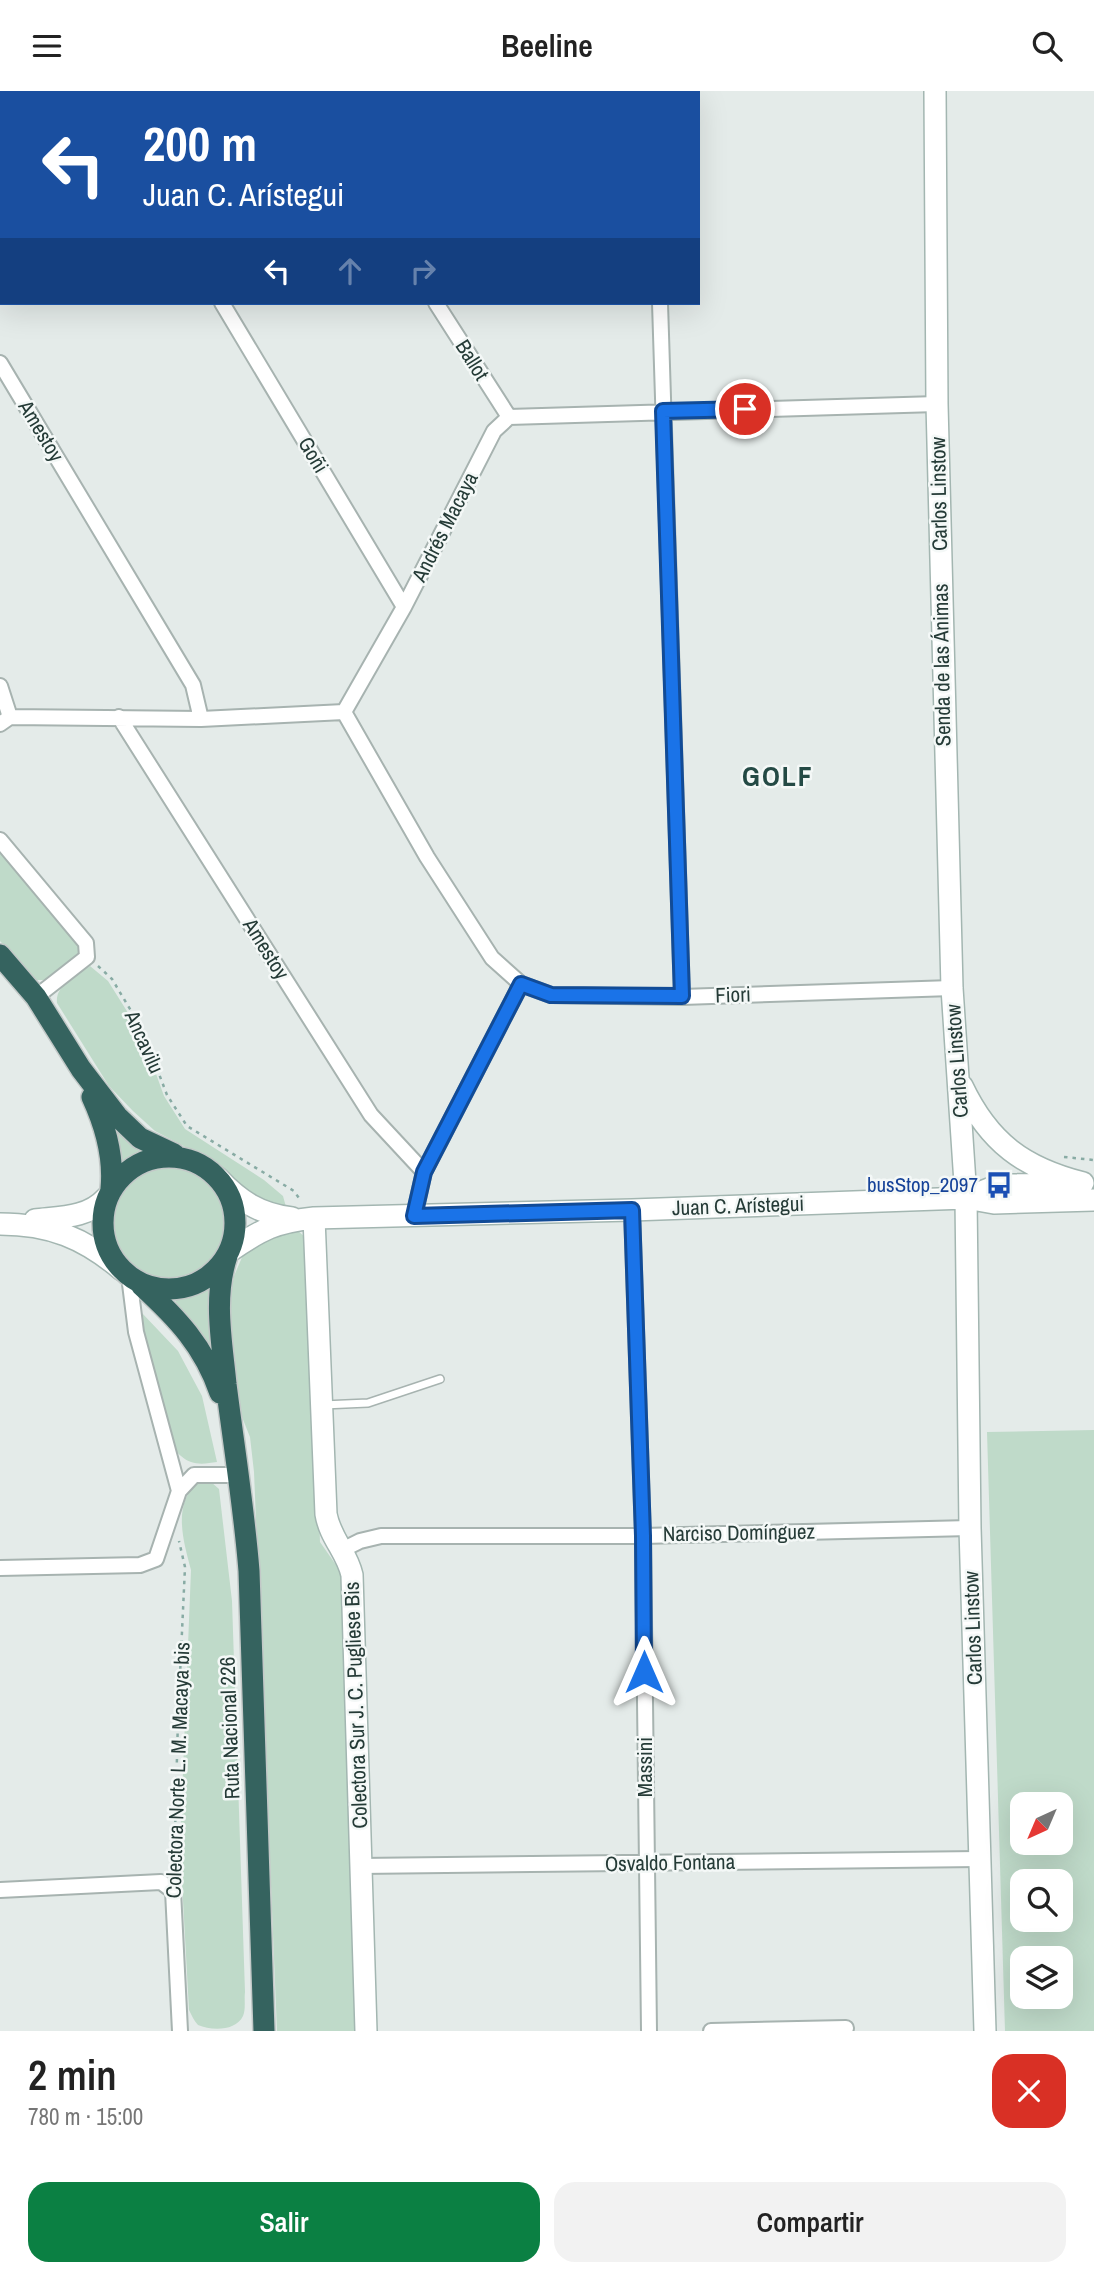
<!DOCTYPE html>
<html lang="es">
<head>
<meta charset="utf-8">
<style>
	body { margin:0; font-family:"Archivo Narrow",sans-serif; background:#f2f2f2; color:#222; height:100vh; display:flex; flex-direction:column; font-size:26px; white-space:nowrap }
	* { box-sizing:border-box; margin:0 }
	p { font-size:23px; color:#767676 }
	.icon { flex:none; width:38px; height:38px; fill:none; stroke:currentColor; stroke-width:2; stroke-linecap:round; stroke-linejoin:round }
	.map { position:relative; height:1940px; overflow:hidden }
	.panel { display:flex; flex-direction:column; background:#fff; flex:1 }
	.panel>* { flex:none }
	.banner { position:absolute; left:0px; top:0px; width:700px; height:214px; box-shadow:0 7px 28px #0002; background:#1a4fa0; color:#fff; overflow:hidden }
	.needle { width:46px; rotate:224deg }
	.fabs { position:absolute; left:1010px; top:1701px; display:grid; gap:14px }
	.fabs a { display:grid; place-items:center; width:63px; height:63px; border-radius:14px; background:#fff; box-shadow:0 7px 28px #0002; font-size:35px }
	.pin { position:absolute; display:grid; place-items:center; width:60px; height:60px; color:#fff; margin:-30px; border:4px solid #fff; border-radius:50%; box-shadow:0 2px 7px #0007 }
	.me { position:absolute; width:77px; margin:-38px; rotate:0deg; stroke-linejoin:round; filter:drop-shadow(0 0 5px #0008) }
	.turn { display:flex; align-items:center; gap:24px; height:147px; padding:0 28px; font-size:32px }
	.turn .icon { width:91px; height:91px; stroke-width:2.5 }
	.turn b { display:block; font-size:49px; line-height:60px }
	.lanes { display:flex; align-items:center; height:66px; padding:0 28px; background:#0003; justify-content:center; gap:35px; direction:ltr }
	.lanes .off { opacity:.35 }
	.round { display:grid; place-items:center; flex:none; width:74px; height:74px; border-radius:21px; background:#f2f2f2 }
	.headline { display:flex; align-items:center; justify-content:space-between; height:119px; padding:0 28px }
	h1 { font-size:42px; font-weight:600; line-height:52px }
	.action { display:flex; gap:14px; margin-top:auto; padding:14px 28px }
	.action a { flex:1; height:80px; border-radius:21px; background:#0b8043; color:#fff; font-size:28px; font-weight:600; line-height:80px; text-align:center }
	.action a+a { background:#f2f2f2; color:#222 }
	header { display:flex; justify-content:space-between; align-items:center; height:91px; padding:0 28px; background:#fff; font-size:32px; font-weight:600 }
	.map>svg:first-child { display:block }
</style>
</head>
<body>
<header><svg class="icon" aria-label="menu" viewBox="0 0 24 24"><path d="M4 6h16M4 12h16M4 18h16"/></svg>Beeline<svg class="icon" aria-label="search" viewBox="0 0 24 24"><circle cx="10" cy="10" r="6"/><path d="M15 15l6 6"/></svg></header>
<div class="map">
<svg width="1094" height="1940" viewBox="0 0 1094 1940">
	<rect width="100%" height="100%" fill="#e4ebe9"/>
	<!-- green -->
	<path fill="#bfdac9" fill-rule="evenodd" d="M 0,759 L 79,850 L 79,862 L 46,889 L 36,889 L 0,850 Z
		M 90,875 L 108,890 L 142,944 L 164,1005 L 185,1038 L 264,1089 L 283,1105 L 286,1116 L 253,1111 L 229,1085 L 212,1070 L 155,1040 L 133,1020 L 109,995 L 57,912 C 55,894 77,884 90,875 Z
		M 106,1019 L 149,1057 L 118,1073 Z
		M112 1132a57 57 0 1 1 114 0a57 57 0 1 1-114 0Z
		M 296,1138 L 307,1148 L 310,1161 L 320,1451 L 343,1484 L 355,1940 L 277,1940 L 254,1381 L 250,1346 L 238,1316 L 227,1220 L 234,1185 L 246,1157 L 264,1145 Z
		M 211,1195 L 220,1286 L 196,1242 L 175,1212 L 176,1209 L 192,1205 Z
		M 141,1221 L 178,1260 L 202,1305 L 217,1371 C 204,1373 192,1375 181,1365 C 161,1348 145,1250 141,1221 Z
		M 1094,1339 L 1094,1940 L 1005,1940 L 987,1341 ZM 1022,1713 L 1060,1713 L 1060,1752 L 1022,1752 ZM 1022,1790 L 1060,1790 L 1060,1829 L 1022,1829 ZM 1022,1867 L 1060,1867 L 1060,1906 L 1022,1906 Z
		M 199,1390 L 211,1391 L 219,1398 L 232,1510 L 245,1901 C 244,1908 246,1918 243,1925 C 236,1940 212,1940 198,1934 C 194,1930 192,1925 189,1919 L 180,1755 L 191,1479 C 183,1449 172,1412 199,1390 Z"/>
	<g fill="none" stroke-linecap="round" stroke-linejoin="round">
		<defs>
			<path id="lane" d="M 323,1314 L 368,1312 L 440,1288"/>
			<path id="street" d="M 656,0 L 656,2
				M 354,2 L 355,0
				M 0,54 L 2,53
				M 222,212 L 404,516
				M 436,212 L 509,326
				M 660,212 L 682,906
				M 0,272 L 193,594 L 201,628
				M 0,595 L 10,626
				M 344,621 L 427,766 L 492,867 L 521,893 L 551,904 L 682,906 L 952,897
				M 119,626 L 371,1024 L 424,1081
				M 0,633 L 10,626 L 201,628 L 344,621 L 404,516 L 494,340 L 509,326 L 937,313
				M 0,749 L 86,852 L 87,866 L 36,906
				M 632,1119 L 643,1445 L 649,1940
				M 414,1125 L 424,1081 L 521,893
				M 129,1185 L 136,1241 L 179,1400
				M 342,1459 L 360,1450 L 381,1445 L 643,1445 L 970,1437
				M 0,1477 L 140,1474 L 156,1468 L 179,1400 L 194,1384 L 239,1384
				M 360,1775 L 979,1768
				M 0,1799 L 161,1791 L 173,1800 L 180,1940
				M 711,1940 L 846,1937"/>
			<path id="secondary" d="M 935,0 L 937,313 L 952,897 L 966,1107 L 970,1437 L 985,1940
				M 962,995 C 989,1052 1024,1077 1083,1092
				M 218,1087 C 240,1110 259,1123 292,1127
				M 966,1107 L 999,1094 L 1063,1093
				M 314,1127 L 326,1423 C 330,1447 347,1461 352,1484 L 366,1940
				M 35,1129 C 60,1126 88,1127 106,1107
				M 0,1133 C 50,1133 84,1147 122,1179
				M 230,1160 C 262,1138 276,1131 314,1127 L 632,1119 L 966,1107 L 994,1112 L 1094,1109"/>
			<path id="highway" d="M 0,864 L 36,906 L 81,978 L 117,1025 L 140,1047 L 174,1063
				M 92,1006 C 105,1034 114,1067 111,1098
				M103 1132a66 66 0 1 1 132 0a66 66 0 1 1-132 0Z
				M 227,1165 C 213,1207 222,1251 226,1293 C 234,1356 244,1417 249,1480 L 264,1940
				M 141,1194 C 177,1227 204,1255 220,1302"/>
		</defs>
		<!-- lane casing -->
		<use href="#lane" stroke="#a7b3b0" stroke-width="10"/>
		<!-- street casing -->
		<use href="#street" stroke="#a7b3b0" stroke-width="18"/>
		<!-- secondary casing -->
		<use href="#secondary" stroke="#a3b6b1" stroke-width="24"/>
		<!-- highway casing -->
		<use href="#highway" stroke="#c2c8c7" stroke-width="24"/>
		<!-- path -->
		<path stroke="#88aba4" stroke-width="2.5" stroke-dasharray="3.5 5" stroke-linecap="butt" d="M 98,875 L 112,888 L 142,938 L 167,1004 L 187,1035 L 294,1100 L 301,1110
			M 1064,1066 L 1094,1069
			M 174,1782 L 178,1627 L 185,1476 L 179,1450"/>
		<!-- lane -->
		<use href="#lane" stroke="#fff" stroke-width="7"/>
		<!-- street -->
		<use href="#street" stroke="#fff" stroke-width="14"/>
		<!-- secondary -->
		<use href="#secondary" stroke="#fff" stroke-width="21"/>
		<!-- highway -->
		<use href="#highway" stroke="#35635f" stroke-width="21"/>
	</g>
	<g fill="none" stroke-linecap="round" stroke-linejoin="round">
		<defs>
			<path id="route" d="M 644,1581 L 643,1445 L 632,1119 L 414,1125 L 424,1081 L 521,893 L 551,904 L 682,905 L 663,320 L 745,318"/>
		</defs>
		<!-- route casing -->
		<use href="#route" stroke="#114b97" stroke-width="18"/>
		<!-- route -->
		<use href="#route" stroke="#1a73e8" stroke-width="12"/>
	</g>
	<!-- icons -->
	<defs>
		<symbol id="bus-bare" viewBox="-9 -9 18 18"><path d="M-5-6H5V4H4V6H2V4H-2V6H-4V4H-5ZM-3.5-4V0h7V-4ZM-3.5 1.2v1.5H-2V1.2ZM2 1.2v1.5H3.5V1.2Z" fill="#1a4fb4" stroke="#f4f8f7" stroke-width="2.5" paint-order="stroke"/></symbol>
	</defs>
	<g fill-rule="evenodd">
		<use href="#bus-bare" x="980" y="1075" width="38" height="38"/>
	</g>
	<g text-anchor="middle" stroke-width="5" stroke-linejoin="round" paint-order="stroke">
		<!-- street labels -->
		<g font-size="21" fill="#253b37" stroke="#f4f8f7">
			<text transform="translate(472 269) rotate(58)" y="7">Ballot</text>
			<text transform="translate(41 340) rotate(59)" y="7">Amestoy</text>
			<text transform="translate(313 364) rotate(59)" y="7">Goñi</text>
			<text transform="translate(939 403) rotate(-91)" y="7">Carlos Linstow</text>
			<text transform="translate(445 436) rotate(-63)" y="7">Andrés Macaya</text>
			<text transform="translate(942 574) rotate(-91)" y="7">Senda de las Ánimas</text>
			<text transform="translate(266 858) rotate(58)" y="7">Amestoy</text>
			<text transform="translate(733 904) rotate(-2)" y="7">Fiori</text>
			<text transform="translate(144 951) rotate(66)" y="7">Ancavilu</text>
			<text transform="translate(957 970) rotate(-94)" y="7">Carlos Linstow</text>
			<text transform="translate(738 1115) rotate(-2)" y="7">Juan C. Arístegui</text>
			<text transform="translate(739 1442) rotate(-1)" y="7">Narciso Domínguez</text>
			<text transform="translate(973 1537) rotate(-92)" y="7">Carlos Linstow</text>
			<text transform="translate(356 1614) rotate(-92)" y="7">Colectora Sur J. C. Pugliese Bis</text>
			<text transform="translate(230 1637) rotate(-92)" y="7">Ruta Nacional 226</text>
			<text transform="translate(645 1676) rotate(-90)" y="7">Massini</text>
			<text transform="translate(178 1679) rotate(-88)" y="7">Colectora Norte L. M. Macaya bis</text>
			<text transform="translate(670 1772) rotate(-1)" y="7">Osvaldo Fontana</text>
		</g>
		<!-- transit labels -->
		<g font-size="21" fill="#164399" stroke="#f4f8f7" text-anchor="end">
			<text x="978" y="1101">busStop_2097</text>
		</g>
		<!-- district labels -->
		<g font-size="28" font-weight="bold" letter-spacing="2" fill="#244a45" stroke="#f4f8f7">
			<text x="778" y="695">GOLF</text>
		</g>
	</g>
</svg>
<div class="fabs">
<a><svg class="needle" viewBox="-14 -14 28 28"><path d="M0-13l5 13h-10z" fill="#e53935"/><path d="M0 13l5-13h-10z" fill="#767676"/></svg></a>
<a><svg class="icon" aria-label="search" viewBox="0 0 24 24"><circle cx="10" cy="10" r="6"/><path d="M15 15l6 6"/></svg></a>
<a><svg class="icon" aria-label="layers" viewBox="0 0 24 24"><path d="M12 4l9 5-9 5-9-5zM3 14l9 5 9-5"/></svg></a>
</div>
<div class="pin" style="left:745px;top:318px;background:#d93025"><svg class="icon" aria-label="arrive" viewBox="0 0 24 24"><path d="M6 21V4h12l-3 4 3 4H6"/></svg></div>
<svg class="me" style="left:644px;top:1581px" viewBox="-20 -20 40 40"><path d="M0-17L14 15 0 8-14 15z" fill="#1a73e8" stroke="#fff" stroke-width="4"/></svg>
<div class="banner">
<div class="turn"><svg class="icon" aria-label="left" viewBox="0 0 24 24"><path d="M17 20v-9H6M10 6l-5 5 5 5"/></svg><div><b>200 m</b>Juan C. Arístegui</div></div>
<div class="lanes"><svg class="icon" aria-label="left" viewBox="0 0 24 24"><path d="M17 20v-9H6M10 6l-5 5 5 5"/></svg><svg class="icon off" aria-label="ahead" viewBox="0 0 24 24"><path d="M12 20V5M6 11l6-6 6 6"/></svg><svg class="icon off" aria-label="right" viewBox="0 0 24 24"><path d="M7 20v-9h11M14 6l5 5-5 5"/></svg></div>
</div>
</div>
<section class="panel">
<div class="headline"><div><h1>2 min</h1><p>780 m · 15:00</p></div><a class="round" style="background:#d93025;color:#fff"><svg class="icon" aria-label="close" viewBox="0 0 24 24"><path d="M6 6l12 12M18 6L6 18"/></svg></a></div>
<div class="action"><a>Salir</a><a>Compartir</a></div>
</section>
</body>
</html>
